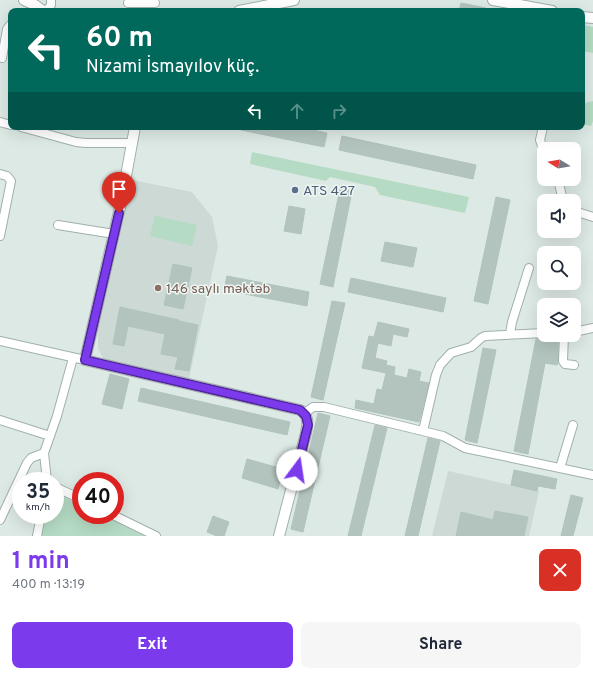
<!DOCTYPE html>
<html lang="en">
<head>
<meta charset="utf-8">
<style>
	body { margin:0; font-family:Overpass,sans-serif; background:#f6f6f7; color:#1f2937; height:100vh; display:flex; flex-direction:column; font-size:15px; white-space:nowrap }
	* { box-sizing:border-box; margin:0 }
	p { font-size:13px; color:#747a83 }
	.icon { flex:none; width:22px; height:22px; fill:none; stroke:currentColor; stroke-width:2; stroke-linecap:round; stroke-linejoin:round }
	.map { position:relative; height:536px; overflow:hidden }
	.side { display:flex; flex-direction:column; background:#fff; flex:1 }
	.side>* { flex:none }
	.guide { position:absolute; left:8px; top:8px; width:577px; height:122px; border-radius:8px; box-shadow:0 4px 16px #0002; background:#00695c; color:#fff; overflow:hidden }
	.needle { width:26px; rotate:281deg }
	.tools { position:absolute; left:537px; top:142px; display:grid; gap:8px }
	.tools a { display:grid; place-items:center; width:44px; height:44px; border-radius:8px; background:#fff; box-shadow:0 4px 16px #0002; font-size:20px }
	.speed { position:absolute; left:12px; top:472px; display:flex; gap:8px; font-size:20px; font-weight:700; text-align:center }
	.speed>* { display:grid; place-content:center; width:52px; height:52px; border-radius:50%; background:#fff; box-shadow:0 4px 16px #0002; line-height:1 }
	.speed small { font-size:10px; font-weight:400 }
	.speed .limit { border:6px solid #d22; background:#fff; color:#111 }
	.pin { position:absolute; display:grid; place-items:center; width:34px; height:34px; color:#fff; margin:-41px -17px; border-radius:50% 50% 50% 0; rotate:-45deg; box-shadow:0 0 4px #0007 }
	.pin .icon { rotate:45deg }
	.me { position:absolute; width:44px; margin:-22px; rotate:14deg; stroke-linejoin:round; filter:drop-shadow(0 0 3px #0008) }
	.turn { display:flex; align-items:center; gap:14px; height:84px; padding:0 12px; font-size:18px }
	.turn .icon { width:52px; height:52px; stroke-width:2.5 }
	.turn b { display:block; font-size:28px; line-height:34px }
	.lanes { display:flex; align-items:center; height:38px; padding:0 12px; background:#0003; justify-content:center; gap:20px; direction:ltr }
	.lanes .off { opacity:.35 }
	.round { display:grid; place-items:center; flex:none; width:42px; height:42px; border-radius:8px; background:#f6f6f7 }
	.summary { display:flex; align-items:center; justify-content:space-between; height:68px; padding:0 12px }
	h1 { font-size:24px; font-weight:700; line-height:30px; color:#7c3aed }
	.button { display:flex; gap:8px; margin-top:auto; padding:8px 12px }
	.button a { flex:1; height:46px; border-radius:8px; background:#7c3aed; color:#fff; font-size:16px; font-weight:700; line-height:46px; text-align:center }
	.button a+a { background:#f6f6f7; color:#1f2937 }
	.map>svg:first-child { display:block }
</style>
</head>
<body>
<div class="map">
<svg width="593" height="536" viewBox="0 0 593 536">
	<rect width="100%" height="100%" fill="#dde9e5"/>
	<!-- built -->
	<path fill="#ccd9d4" d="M 132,180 L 192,192 L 212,217 L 218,246 L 189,379 L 104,360 L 98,349 L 98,330 Z
		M 448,471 L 539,491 L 529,536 L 432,536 Z"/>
	<!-- green -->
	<path fill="#b5dbc4" d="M 583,25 L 593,27 L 593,53 L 582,51 Z
		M 593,101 L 593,121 L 591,126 L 582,124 L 582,104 Z
		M 252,152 L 469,197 L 465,213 L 380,195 L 375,187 L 330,177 L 326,181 L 250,164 Z
		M 155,216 L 197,225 L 192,246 L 150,236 Z
		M 60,495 L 81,505 L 81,515 L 104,515 L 149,536 L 41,536 L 46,515 L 55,515 L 55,497 Z"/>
	<!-- building -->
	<path fill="#b3c4be" stroke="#b0c3bd" d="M 461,3 L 486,8 L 486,11 L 459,11 Z
		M 242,127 L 299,127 L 327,133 L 324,147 L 241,130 Z
		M 342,136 L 476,165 L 473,179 L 339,150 Z
		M 340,189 L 352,191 L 333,287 L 320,284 Z
		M 496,197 L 510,200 L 488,304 L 474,301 Z
		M 289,206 L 305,209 L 301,234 L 284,231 Z
		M 385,242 L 417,248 L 413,267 L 381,261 Z
		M 173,264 L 192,268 L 183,309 L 164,305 Z
		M 227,276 L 309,292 L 307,306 L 224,290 Z
		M 351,278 L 446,298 L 443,312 L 348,292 Z
		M 332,301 L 345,303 L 323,400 L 311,397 Z
		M 120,307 L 179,320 L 179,321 L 198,325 L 189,371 L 175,369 L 178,357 L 161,354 L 165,334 L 128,326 L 124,346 L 113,344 Z
		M 378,322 L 409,329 L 407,337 L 393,334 L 391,346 L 378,343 L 375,358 L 387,361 L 386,365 L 395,367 L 394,375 L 407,378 L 409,369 L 421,372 L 419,381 L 429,383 L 419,422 L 355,408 L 356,400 L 374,404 L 377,389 L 382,390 L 386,373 L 362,368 L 369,336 L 374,337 Z
		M 545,338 L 558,341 L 558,363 L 557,365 L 545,363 L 528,454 L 514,451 L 536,339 Z
		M 483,348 L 496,350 L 477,443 L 465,440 Z
		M 110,374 L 129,379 L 122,409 L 102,404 Z
		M 141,388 L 290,422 L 287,435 L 138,401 Z
		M 318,413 L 330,416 L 303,532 L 291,529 Z
		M 375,425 L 387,428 L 361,536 L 348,536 Z
		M 428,438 L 440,441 L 418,536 L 405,536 Z
		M 247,459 L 283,469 L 278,489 L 242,478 Z
		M 514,470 L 557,479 L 555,489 L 538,486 L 537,491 L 511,485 Z
		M 571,495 L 583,498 L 573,536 L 561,536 Z
		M 495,511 L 528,517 L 524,536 L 456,536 L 461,512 L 493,520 Z
		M 213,516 L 229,522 L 224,536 L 217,536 L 207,532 Z"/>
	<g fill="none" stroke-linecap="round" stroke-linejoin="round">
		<defs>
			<path id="minor" d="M 128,3 L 155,3
				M 46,11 L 51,5 L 51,0
				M 2,58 L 7,29 L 11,24
				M 0,122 L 11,125
				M 21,127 L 76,142 L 86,143 L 132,143
				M 543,127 L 540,140 L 544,152
				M 0,174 L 7,176 L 11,181 L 0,236
				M 558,179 L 563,201
				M 574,211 L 593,217
				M 58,225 L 114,234
				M 574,332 L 593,328
				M 510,334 L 512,322 L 529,268
				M 564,335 L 563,361 L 565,364 L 574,365
				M 0,341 L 85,360
				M 305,413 L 313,407 L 324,407 L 443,436 L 465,448 L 593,475
				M 0,420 L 50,436
				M 423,431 L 436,375 L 440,365 L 451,353 L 471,347 L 481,338 L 485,336 L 544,333
				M 560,468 L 573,425
				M 47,481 L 44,453 L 57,416 L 73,358
				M 55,487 L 81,499
				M 113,515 L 156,536
				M 0,520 L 27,463 L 31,458 L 44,453
				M 37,536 L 41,515"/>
			<path id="tertiary" d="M 24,0 L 35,5 L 43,11
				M 493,0 L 552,11
				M 239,11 L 294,0
				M 582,17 L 593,18
				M 135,127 L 121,203 L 85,360 L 300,410 C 309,416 308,423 306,433 L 279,536"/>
		</defs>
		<!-- minor casing -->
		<use href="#minor" stroke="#a0b0ac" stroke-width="10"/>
		<!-- tertiary casing -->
		<use href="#tertiary" stroke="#a0b0ac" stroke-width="12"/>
		<!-- minor -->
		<use href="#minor" stroke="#fff" stroke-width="8"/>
		<!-- tertiary -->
		<use href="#tertiary" stroke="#fff" stroke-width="10"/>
	</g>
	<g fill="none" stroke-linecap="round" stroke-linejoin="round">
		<defs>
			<path id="route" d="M 119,213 L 85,360 L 300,410 L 306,416 L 308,425 L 306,433 L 297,470"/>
		</defs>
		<!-- route casing -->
		<use href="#route" stroke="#51269a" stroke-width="10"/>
		<!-- route -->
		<use href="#route" stroke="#7c3aed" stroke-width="7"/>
	</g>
	<!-- markers -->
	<circle fill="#5c6f8a" stroke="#edf6f3" stroke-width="1.5" cx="295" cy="190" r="4"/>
	<circle fill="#8d6e63" stroke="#edf6f3" stroke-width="1.5" cx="158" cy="288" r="4"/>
	<g text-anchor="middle" stroke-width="3" stroke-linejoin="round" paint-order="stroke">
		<!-- service labels -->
		<g font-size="14" fill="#4e5e75" stroke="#edf6f3" text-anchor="start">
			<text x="303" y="195">ATS 427</text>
		</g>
		<!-- education labels -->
		<g font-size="14" fill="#785e54" stroke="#edf6f3" text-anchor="start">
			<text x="166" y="293">146 saylı məktəb</text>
		</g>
	</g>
</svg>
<div class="tools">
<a><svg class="needle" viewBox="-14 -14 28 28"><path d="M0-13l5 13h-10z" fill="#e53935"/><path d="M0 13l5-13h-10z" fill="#747a83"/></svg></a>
<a><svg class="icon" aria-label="sound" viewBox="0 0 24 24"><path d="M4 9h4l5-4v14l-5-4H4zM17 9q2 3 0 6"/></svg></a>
<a><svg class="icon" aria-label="search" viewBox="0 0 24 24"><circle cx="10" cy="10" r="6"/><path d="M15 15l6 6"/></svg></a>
<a><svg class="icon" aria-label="layers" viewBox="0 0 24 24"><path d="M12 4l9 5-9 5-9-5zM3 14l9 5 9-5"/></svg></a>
</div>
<div class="speed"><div>35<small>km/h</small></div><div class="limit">40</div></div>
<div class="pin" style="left:119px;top:213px;background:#d93025"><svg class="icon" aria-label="arrive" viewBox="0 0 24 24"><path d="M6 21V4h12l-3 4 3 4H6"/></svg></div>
<svg class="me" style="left:297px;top:470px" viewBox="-20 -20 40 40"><circle r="19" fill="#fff"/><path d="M0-13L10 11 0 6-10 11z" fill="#7c3aed"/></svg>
<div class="guide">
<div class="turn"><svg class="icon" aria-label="left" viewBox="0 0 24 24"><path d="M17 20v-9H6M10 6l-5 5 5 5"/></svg><div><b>60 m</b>Nizami İsmayılov küç.</div></div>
<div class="lanes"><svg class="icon" aria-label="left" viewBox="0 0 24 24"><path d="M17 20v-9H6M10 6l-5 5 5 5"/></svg><svg class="icon off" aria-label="ahead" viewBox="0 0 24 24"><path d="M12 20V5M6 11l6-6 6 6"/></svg><svg class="icon off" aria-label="right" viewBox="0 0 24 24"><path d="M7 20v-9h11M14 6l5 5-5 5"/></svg></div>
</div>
</div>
<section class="side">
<div class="summary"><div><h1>1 min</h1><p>400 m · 13:19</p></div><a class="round" style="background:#d93025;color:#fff"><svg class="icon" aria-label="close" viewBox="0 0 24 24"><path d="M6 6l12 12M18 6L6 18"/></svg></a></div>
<div class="button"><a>Exit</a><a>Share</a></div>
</section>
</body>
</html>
